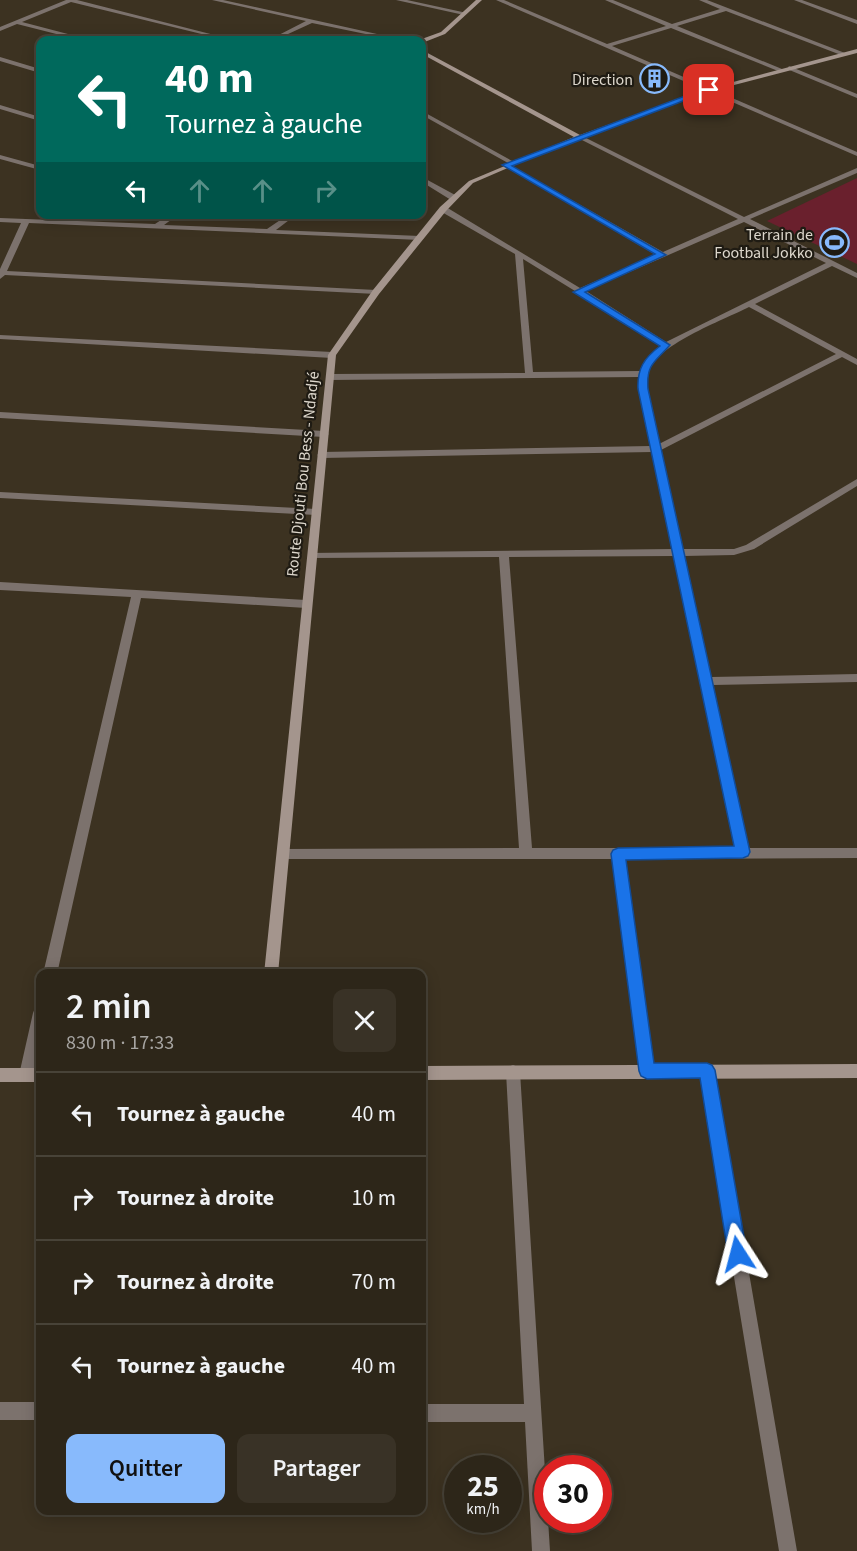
<!DOCTYPE html>
<html lang="fr">
<head>
<meta charset="utf-8">
<style>
	body { margin:0; font-family:"Source Sans 3",sans-serif; background:#393226; color:#f1f3f6; height:100vh; display:flex; flex-direction:column; font-size:22px; white-space:nowrap }
	* { box-sizing:border-box; margin:0 }
	p { font-size:20px; color:#a7a5a2 }
	.icon { flex:none; width:33px; height:33px; fill:none; stroke:currentColor; stroke-width:2; stroke-linecap:round; stroke-linejoin:round }
	.map { position:relative; flex:1; overflow:hidden }
	.panel { position:absolute; left:36px; top:969px; width:390px; height:546px; display:flex; flex-direction:column; background:#2d2619; border-radius:12px; box-shadow:0 3px 15px #0003,0 0 0 2px #484338 }
	.panel>* { flex:none }
	.banner { position:absolute; left:36px; top:36px; width:390px; height:183px; border-radius:12px; box-shadow:0 3px 15px #0003,0 0 0 2px #484338; background:#00695c; color:#fff; overflow:hidden }
	.speed { position:absolute; left:444px; top:1455px; display:flex; gap:12px; font-size:30px; font-weight:700; text-align:center }
	.speed>* { display:grid; place-content:center; width:78px; height:78px; border-radius:50%; background:#2d2619; box-shadow:0 3px 15px #0003,0 0 0 2px #484338; line-height:1 }
	.speed small { font-size:15px; font-weight:400 }
	.speed .limit { border:9px solid #d22; background:#fff; color:#111 }
	.pin { position:absolute; display:grid; place-items:center; width:51px; height:51px; color:#fff; margin:-26px; border-radius:12px; box-shadow:0 3px 9px #0006 }
	.me { position:absolute; width:66px; margin:-33px; rotate:351deg; stroke-linejoin:round; filter:drop-shadow(0 0 4px #0008) }
	.turn { display:flex; align-items:center; gap:21px; height:126px; padding:0 30px; font-size:27px }
	.turn .icon { width:78px; height:78px; stroke-width:2.5 }
	.turn b { display:block; font-size:42px; line-height:51px }
	.lanes { display:flex; align-items:center; height:57px; padding:0 30px; background:#0003; justify-content:center; gap:30px; direction:ltr }
	.lanes .off { opacity:.35 }
	.round { display:grid; place-items:center; flex:none; width:63px; height:63px; border-radius:12px; background:#393226 }
	.headline { display:flex; align-items:center; justify-content:space-between; height:102px; padding:0 30px }
	h1 { font-size:36px; font-weight:600; line-height:45px }
	.button { display:flex; gap:12px; margin-top:auto; padding:12px 30px }
	.button a { flex:1; height:69px; border-radius:12px; background:#88bafc; color:#111; font-size:24px; font-weight:600; line-height:69px; text-align:center }
	.button a+a { background:#393226; color:#f1f3f6 }
	ul { padding:0; list-style:none }
	li { display:flex; align-items:center; gap:18px; height:84px; padding:0 30px; border-top:2px solid #484338 }
	li div { flex:1 }
	li b { display:block; font-size:22px }
	li em { font-style:normal }
	.map>svg:first-child { display:block }
</style>
</head>
<body>
<div class="map">
<svg width="857" height="1551" viewBox="0 0 857 1551">
	<rect width="100%" height="100%" fill="#3c3221"/>
	<!-- green -->
	<path fill="#6a202d" d="M 857,178 L 857,264 L 767,221 Z"/>
	<g fill="none" stroke-linecap="round" stroke-linejoin="round">
		<!-- street -->
		<path fill="#7c726d" fill-rule="evenodd" d="M 66,0 L 77,0 L 234,40 L 226,40 L 71,2 L 22,22 L 87,39 L 88,40 L 80,40 L 17,24 L 0,31 L 0,27 Z
			M 212,0 L 223,0 L 404,40 L 395,40 L 312,23 L 275,40 L 269,40 L 306,21 Z
			M 396,0 L 407,0 L 467,13 L 464,15 Z
			M 496,0 L 504,0 L 607,44 L 666,26 L 605,0 L 613,0 L 672,24 L 720,9 L 699,0 L 707,0 L 845,53 L 845,55 L 841,55 L 726,11 L 677,26 L 782,69 L 782,71 L 778,71 L 671,28 L 612,46 L 857,152 L 857,156 Z
			M 794,0 L 802,0 L 857,20 L 857,24 Z
			M 0,57 L 40,69 L 40,73 L 0,61 Z
			M 789,66 L 857,94 L 857,98 L 787,69 Z
			M 0,105 L 40,117 L 40,121 L 0,109 Z
			M 422,111 L 514,162 L 514,164 L 510,165 L 663,252 L 738,219 L 578,138 L 578,136 L 582,136 L 744,217 L 857,168 L 857,173 L 750,219 L 857,273 L 857,278 L 832,266 L 755,304 L 857,359 L 857,365 L 842,357 L 661,450 L 683,549 L 734,549 L 746,545 L 857,479 L 857,486 L 754,549 L 734,555 L 684,556 L 711,677 L 857,674 L 857,682 L 713,685 L 748,848 L 857,848 L 857,858 L 625,859 L 654,1071 L 652,1076 L 647,1078 L 642,1076 L 640,1071 L 612,859 L 283,859 L 279,858 L 277,854 L 279,850 L 283,849 L 519,848 L 499,557 L 312,558 L 308,557 L 308,553 L 673,549 L 652,452 L 322,458 L 317,455 L 322,452 L 651,446 L 639,389 L 639,377 L 330,380 L 326,377 L 330,374 L 525,373 L 515,254 L 440,211 L 440,207 L 446,207 L 580,288 L 656,255 L 504,166 L 504,164 L 508,163 L 422,115 ZM 744,222 L 826,263 L 666,342 L 586,291 ZM 523,259 L 575,291 L 575,294 L 579,294 L 661,345 L 647,358 L 640,371 L 533,372 ZM 749,307 L 836,354 L 659,444 C 655,423 644,397 647,375 C 652,346 724,320 749,307 ZM 674,556 L 736,848 L 532,848 L 509,557 Z
			M 0,155 L 40,166 L 40,170 L 0,159 Z
			M 422,177 L 457,196 L 458,198 L 451,200 L 422,182 Z
			M 170,214 L 179,214 L 164,225 L 267,229 L 289,214 L 297,214 L 276,230 L 420,236 L 424,238 L 420,240 L 29,223 L 7,271 L 376,290 L 380,292 L 376,294 L 5,275 L 0,279 L 0,269 L 21,223 L 0,222 L 0,218 L 155,224 Z
			M 0,335 L 332,352 L 336,355 L 332,358 L 0,339 Z
			M 0,412 L 324,431 L 329,434 L 324,437 L 0,418 Z
			M 0,492 L 316,509 L 321,512 L 316,515 L 0,498 Z
			M 0,582 L 306,600 L 311,604 L 306,608 L 141,598 L 57,974 L 43,974 L 131,597 L 0,590 Z
			M 40,1007 L 40,1042 L 33,1075 L 31,1080 L 26,1082 L 21,1080 L 19,1075 L 33,1013 L 35,1008 Z
			M 707,1063 L 712,1065 L 714,1070 L 797,1551 L 779,1551 L 700,1070 L 702,1065 Z
			M 513,1065 L 518,1067 L 520,1072 L 550,1551 L 532,1551 L 525,1422 L 422,1422 L 422,1404 L 524,1404 L 506,1072 L 508,1067 Z
			M 0,1402 L 40,1402 L 40,1420 L 0,1420 Z"/>
		<!-- secondary -->
		<path fill="#a4958d" fill-rule="evenodd" d="M 476,0 L 482,0 L 445,34 L 422,43 L 419,40 L 441,32 Z
			M 857,49 L 857,53 L 711,91 L 554,148 L 473,183 L 446,211 L 379,294 L 336,355 L 278,974 L 264,974 L 328,355 L 373,290 L 440,207 L 469,181 L 574,137 L 422,54 L 422,50 L 580,135 L 707,89 Z
			M 857,1064 L 857,1078 L 422,1080 L 422,1066 Z
			M 0,1068 L 40,1068 L 40,1082 L 0,1082 Z"/>
	</g>
	<!-- route -->
	<path fill="#1a73e8" stroke="#114b97" stroke-width="1.5" d="M 706,88 L 712,90 L 512,166 L 666,255 L 585,292 L 670,345 C 655,362 646,364 648,389 L 750,852 L 748,856 L 743,858 L 626,860 L 654,1063 L 707,1063 L 712,1065 L 715,1070 L 747,1254 L 744,1260 L 738,1263 L 731,1260 L 728,1254 L 700,1078 L 647,1079 L 641,1076 L 639,1071 L 611,854 L 613,850 L 618,848 L 734,846 L 638,389 C 637,369 644,358 660,346 L 573,292 L 655,254 L 502,165 Z"/>
	<!-- icons -->
	<defs>
		<symbol id="building-ring" viewBox="-11 -11 22 22"><circle r="9.5" fill="#1f1b13" stroke="#88bafc" stroke-width="1.5"/><path d="M-4-6H4V6H1V3H-1V6H-4ZM-2.5-4.3h1.7v1.8h-1.7ZM.8-4.3h1.7v1.8H.8ZM-2.5-1h1.7V.8h-1.7ZM.8-1h1.7V.8H.8Z" fill="#88bafc"/></symbol>
		<symbol id="stadium-ring" viewBox="-11 -11 22 22"><circle r="9.5" fill="#1f1b13" stroke="#88bafc" stroke-width="1.5"/><path d="M0-5a6.5 5 0 1 0 0 10a6.5 5 0 1 0 0-10ZM-3.5-1.8h7v3.6h-7Z" fill="#88bafc"/></symbol>
	</defs>
	<g fill-rule="evenodd">
		<use href="#building-ring" x="638" y="62" width="33" height="33"/>
		<use href="#stadium-ring" x="818" y="226" width="33" height="33"/>
	</g>
	<g text-anchor="middle" stroke-width="4.5" stroke-linejoin="round" paint-order="stroke">
		<!-- far-poi labels -->
		<g font-size="16" fill="#ddd7cc" stroke="#1f1b13" text-anchor="end">
			<text x="633" y="85">Direction</text>
			<text x="813" y="240">Terrain de<tspan x="813" dy="18">Football Jokko</tspan></text>
		</g>
		<!-- far-street labels -->
		<g font-size="16" fill="#ddd7cc" stroke="#1f1b13">
			<text transform="translate(302 474) rotate(-84)" y="6">Route Djouti Bou Bess - Ndadjé</text>
		</g>
	</g>
</svg>
<div class="speed"><div>25<small>km/h</small></div><div class="limit">30</div></div>
<div class="pin" style="left:709px;top:90px;background:#d93025"><svg class="icon" aria-label="arrive" viewBox="0 0 24 24"><path d="M6 21V4h12l-3 4 3 4H6"/></svg></div>
<svg class="me" style="left:738px;top:1254px" viewBox="-20 -20 40 40"><path d="M0-17L14 15 0 8-14 15z" fill="#1a73e8" stroke="#fff" stroke-width="4"/></svg>
<div class="banner">
<div class="turn"><svg class="icon" aria-label="left" viewBox="0 0 24 24"><path d="M17 20v-9H6M10 6l-5 5 5 5"/></svg><div><b>40 m</b>Tournez à gauche</div></div>
<div class="lanes"><svg class="icon" aria-label="left" viewBox="0 0 24 24"><path d="M17 20v-9H6M10 6l-5 5 5 5"/></svg><svg class="icon off" aria-label="ahead" viewBox="0 0 24 24"><path d="M12 20V5M6 11l6-6 6 6"/></svg><svg class="icon off" aria-label="ahead" viewBox="0 0 24 24"><path d="M12 20V5M6 11l6-6 6 6"/></svg><svg class="icon off" aria-label="right" viewBox="0 0 24 24"><path d="M7 20v-9h11M14 6l5 5-5 5"/></svg></div>
</div>
<section class="panel">
<div class="headline"><div><h1>2 min</h1><p>830 m · 17:33</p></div><a class="round"><svg class="icon" aria-label="close" viewBox="0 0 24 24"><path d="M6 6l12 12M18 6L6 18"/></svg></a></div>
<ul>
<li><svg class="icon" aria-label="left" viewBox="0 0 24 24"><path d="M17 20v-9H6M10 6l-5 5 5 5"/></svg><div><b>Tournez à gauche</b></div><em>40 m</em></li>
<li><svg class="icon" aria-label="right" viewBox="0 0 24 24"><path d="M7 20v-9h11M14 6l5 5-5 5"/></svg><div><b>Tournez à droite</b></div><em>10 m</em></li>
<li><svg class="icon" aria-label="right" viewBox="0 0 24 24"><path d="M7 20v-9h11M14 6l5 5-5 5"/></svg><div><b>Tournez à droite</b></div><em>70 m</em></li>
<li><svg class="icon" aria-label="left" viewBox="0 0 24 24"><path d="M17 20v-9H6M10 6l-5 5 5 5"/></svg><div><b>Tournez à gauche</b></div><em>40 m</em></li>
</ul>
<div class="button"><a>Quitter</a><a>Partager</a></div>
</section>
</div>
</body>
</html>
